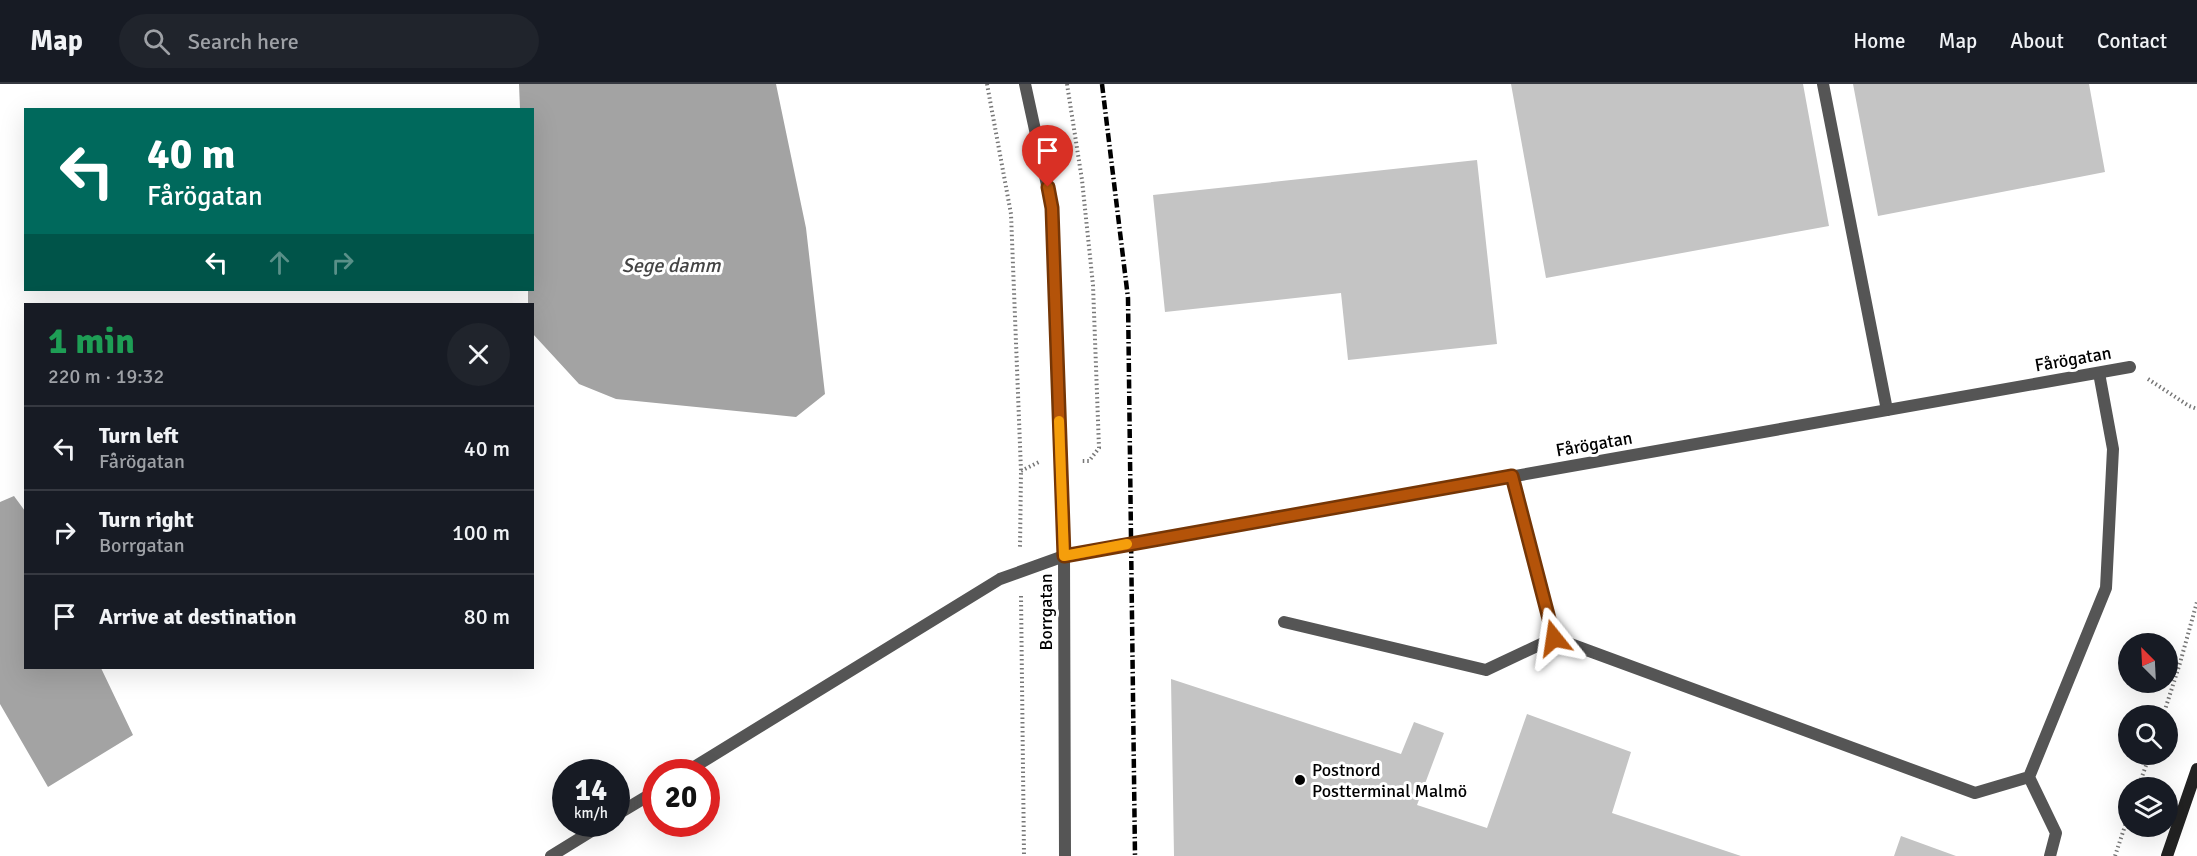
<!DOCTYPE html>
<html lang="en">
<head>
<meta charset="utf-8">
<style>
	body { margin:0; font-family:Signika,sans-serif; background:#20242c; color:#f1f3f6; height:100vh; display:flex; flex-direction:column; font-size:22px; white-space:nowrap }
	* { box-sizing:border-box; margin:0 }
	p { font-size:20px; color:#9ea1a6 }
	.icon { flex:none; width:33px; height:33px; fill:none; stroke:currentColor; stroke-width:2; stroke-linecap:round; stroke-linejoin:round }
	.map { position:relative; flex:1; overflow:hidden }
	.details { position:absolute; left:24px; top:219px; width:510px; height:366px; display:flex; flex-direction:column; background:#171b24; border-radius:0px; box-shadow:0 6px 24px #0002 }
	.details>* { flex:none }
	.hud { position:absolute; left:24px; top:24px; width:510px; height:183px; border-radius:0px; box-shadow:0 6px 24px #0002; background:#00695c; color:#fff; overflow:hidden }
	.needle { width:39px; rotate:336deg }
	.tools { position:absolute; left:2118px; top:549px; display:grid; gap:12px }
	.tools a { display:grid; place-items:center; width:60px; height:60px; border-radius:50%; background:#171b24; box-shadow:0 6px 24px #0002; font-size:30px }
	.speed { position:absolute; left:552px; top:675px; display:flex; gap:12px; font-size:30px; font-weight:700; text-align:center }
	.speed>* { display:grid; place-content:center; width:78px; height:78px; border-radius:50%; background:#171b24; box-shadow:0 6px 24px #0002; line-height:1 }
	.speed small { font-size:15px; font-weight:400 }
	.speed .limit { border:9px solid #d22; background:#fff; color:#111 }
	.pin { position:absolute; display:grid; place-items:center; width:51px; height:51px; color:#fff; margin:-62px -26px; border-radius:50% 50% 50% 0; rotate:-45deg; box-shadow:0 0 6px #0007 }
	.pin .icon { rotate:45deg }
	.me { position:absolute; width:66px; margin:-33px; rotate:345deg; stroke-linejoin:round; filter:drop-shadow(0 0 4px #0008) }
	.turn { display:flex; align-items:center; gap:21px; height:126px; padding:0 24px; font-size:27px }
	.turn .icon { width:78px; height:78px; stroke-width:2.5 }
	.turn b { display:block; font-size:42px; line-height:51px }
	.lanes { display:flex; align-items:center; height:57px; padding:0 24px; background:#0003; justify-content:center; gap:30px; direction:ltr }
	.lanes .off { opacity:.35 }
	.round { display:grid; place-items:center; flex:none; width:63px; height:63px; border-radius:32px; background:#20242c }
	.summary { display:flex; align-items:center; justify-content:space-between; height:102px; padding:0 24px }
	h1 { font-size:36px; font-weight:700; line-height:45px; color:#1e9e55 }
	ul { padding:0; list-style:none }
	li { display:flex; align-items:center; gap:18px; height:84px; padding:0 24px; border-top:2px solid #363941 }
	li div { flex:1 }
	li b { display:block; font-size:22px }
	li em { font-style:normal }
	header { display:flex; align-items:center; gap:36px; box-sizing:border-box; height:84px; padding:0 30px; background:#171b24; border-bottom:2px solid #363941 }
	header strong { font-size:28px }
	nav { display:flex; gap:33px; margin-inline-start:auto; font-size:21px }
	.search { width:420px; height:54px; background:#20242c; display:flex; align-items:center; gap:15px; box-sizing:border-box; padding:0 21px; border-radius:33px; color:#9ea1a6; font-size:22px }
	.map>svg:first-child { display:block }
</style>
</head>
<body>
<header>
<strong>Map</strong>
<div class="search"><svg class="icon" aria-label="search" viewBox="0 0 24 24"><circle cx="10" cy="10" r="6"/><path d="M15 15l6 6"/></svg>Search here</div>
<nav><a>Home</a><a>Map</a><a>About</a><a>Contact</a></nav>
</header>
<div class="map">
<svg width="2197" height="772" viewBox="0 0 2197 772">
	<rect width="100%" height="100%" fill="#fff"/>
	<!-- water -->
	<path fill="#a3a3a3" d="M 519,0 L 776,0 L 806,144 L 825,310 L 796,333 L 616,315 L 579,300 L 533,250 L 532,220 L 528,220 L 528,206 L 532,206 L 532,26 L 520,25 Z
		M 14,412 L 25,427 L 26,584 L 101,584 L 133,651 L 48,703 L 0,620 L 0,418 Z"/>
	<!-- building -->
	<path fill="#c4c4c4" d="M 1511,0 L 1803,0 L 1829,142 L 1546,194 Z
		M 1853,0 L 2089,0 L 2105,88 L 1878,132 Z
		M 1477,76 L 1497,260 L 1348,276 L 1341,209 L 1165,228 L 1153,111 Z
		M 1171,595 L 1401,670 L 1414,638 L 1444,649 L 1417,721 L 1487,744 L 1527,630 L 1631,668 L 1612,729 L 1741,772 L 1174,772 Z
		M 1901,752 L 1956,772 L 1894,772 Z"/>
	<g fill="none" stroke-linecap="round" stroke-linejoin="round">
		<!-- path -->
		<path stroke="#777" stroke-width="4" stroke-dasharray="1.5 3" stroke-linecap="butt" d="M 987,0 L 1011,130 L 1021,387 L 1020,465
			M 1067,0 L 1082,96 L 1093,201 L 1099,364 L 1089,377 L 1082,377
			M 2148,295 L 2189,322 L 2197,325
			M 1021,387 L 1039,378
			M 1021,512 L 1024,772
			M 2163,632 L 2180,579 L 2197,518
			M 2138,704 L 2150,670
			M 2115,772 L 2128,733"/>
		<!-- service -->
		<path stroke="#555" stroke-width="12" d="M 1823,0 L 1887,326
			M 1512,392 L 1554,554
			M 1284,538 L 1486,586 L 1554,554 L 1975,709 L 2029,693 L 2106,504 L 2113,365 L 2099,289
			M 686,688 L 1000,495 L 1064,472
			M 2029,693 L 2056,749 L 2050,772
			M 616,731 L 656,707
			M 551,772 L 603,740"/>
		<!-- minor -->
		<path stroke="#555" stroke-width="12" d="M 1025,0 L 1052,124 L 1064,472 L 1065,772
			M 1064,472 L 2130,283"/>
		<!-- secondary -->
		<path stroke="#222" stroke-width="12" d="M 2167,772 L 2197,685"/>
		<!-- rail -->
		<path stroke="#000" stroke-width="4.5" stroke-dasharray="9 3 1.5 3" stroke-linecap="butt" d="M 1102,0 L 1128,214 L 1135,772"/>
	</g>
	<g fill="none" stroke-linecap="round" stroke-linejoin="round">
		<defs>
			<path id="route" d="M 1048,103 L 1052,124 L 1064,472 L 1512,392 L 1554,554"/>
		</defs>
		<!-- route casing -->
		<use href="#route" stroke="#753606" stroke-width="15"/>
		<!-- route -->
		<use href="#route" stroke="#b45309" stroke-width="10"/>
		<!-- slow -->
		<path stroke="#f59e0b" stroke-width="10" d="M 1059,337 L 1064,472 L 1127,460"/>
	</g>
	<!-- markers -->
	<circle fill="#000" stroke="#fff" stroke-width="2" cx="1300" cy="696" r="6"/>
	<g text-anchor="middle" stroke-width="6" stroke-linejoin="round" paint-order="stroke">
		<!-- street labels -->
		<g font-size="18" fill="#000" stroke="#fff">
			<text transform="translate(2073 275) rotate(-10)" y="6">Fårögatan</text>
			<text transform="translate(1594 360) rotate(-10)" y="6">Fårögatan</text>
			<text transform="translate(1046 528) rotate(-90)" y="6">Borrgatan</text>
		</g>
		<!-- poi labels -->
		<g font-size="18" fill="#000" stroke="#fff" text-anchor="start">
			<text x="1312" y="692">Postnord<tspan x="1312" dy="21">Postterminal Malmö</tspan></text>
		</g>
		<!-- water labels -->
		<g font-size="20" font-style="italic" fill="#444" stroke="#fff">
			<text x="671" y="188">Sege damm</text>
		</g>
	</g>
</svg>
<div class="tools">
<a><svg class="needle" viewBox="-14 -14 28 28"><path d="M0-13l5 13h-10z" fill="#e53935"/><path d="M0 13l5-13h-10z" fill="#9ea1a6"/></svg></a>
<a><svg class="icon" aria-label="search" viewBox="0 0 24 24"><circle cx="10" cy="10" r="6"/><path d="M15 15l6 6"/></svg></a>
<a><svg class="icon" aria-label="layers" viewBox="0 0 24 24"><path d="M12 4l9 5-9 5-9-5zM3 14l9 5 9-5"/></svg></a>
</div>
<div class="speed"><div>14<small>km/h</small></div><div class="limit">20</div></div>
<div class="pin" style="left:1048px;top:103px;background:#d93025"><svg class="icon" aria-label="arrive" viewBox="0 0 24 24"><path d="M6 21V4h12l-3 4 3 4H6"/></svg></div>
<svg class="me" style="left:1554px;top:554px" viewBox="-20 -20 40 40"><path d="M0-17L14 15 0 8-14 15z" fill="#b45309" stroke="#fff" stroke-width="4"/></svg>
<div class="hud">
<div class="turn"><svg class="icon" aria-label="left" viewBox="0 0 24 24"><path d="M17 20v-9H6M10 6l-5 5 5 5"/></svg><div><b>40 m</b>Fårögatan</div></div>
<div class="lanes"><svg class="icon" aria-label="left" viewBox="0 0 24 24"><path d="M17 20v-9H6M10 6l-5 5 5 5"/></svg><svg class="icon off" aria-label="ahead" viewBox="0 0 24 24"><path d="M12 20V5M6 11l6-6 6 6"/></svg><svg class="icon off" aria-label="right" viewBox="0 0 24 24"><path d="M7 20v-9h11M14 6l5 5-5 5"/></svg></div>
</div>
<section class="details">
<div class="summary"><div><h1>1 min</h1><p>220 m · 19:32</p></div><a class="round"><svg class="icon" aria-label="close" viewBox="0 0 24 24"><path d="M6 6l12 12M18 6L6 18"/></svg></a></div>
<ul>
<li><svg class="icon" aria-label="left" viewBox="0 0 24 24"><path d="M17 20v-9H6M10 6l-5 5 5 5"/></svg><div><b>Turn left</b><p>Fårögatan</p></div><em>40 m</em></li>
<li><svg class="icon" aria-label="right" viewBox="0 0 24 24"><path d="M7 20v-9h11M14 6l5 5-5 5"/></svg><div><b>Turn right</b><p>Borrgatan</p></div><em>100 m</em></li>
<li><svg class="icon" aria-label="arrive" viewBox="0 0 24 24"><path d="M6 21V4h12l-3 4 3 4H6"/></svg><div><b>Arrive at destination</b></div><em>80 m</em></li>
</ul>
</section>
</div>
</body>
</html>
